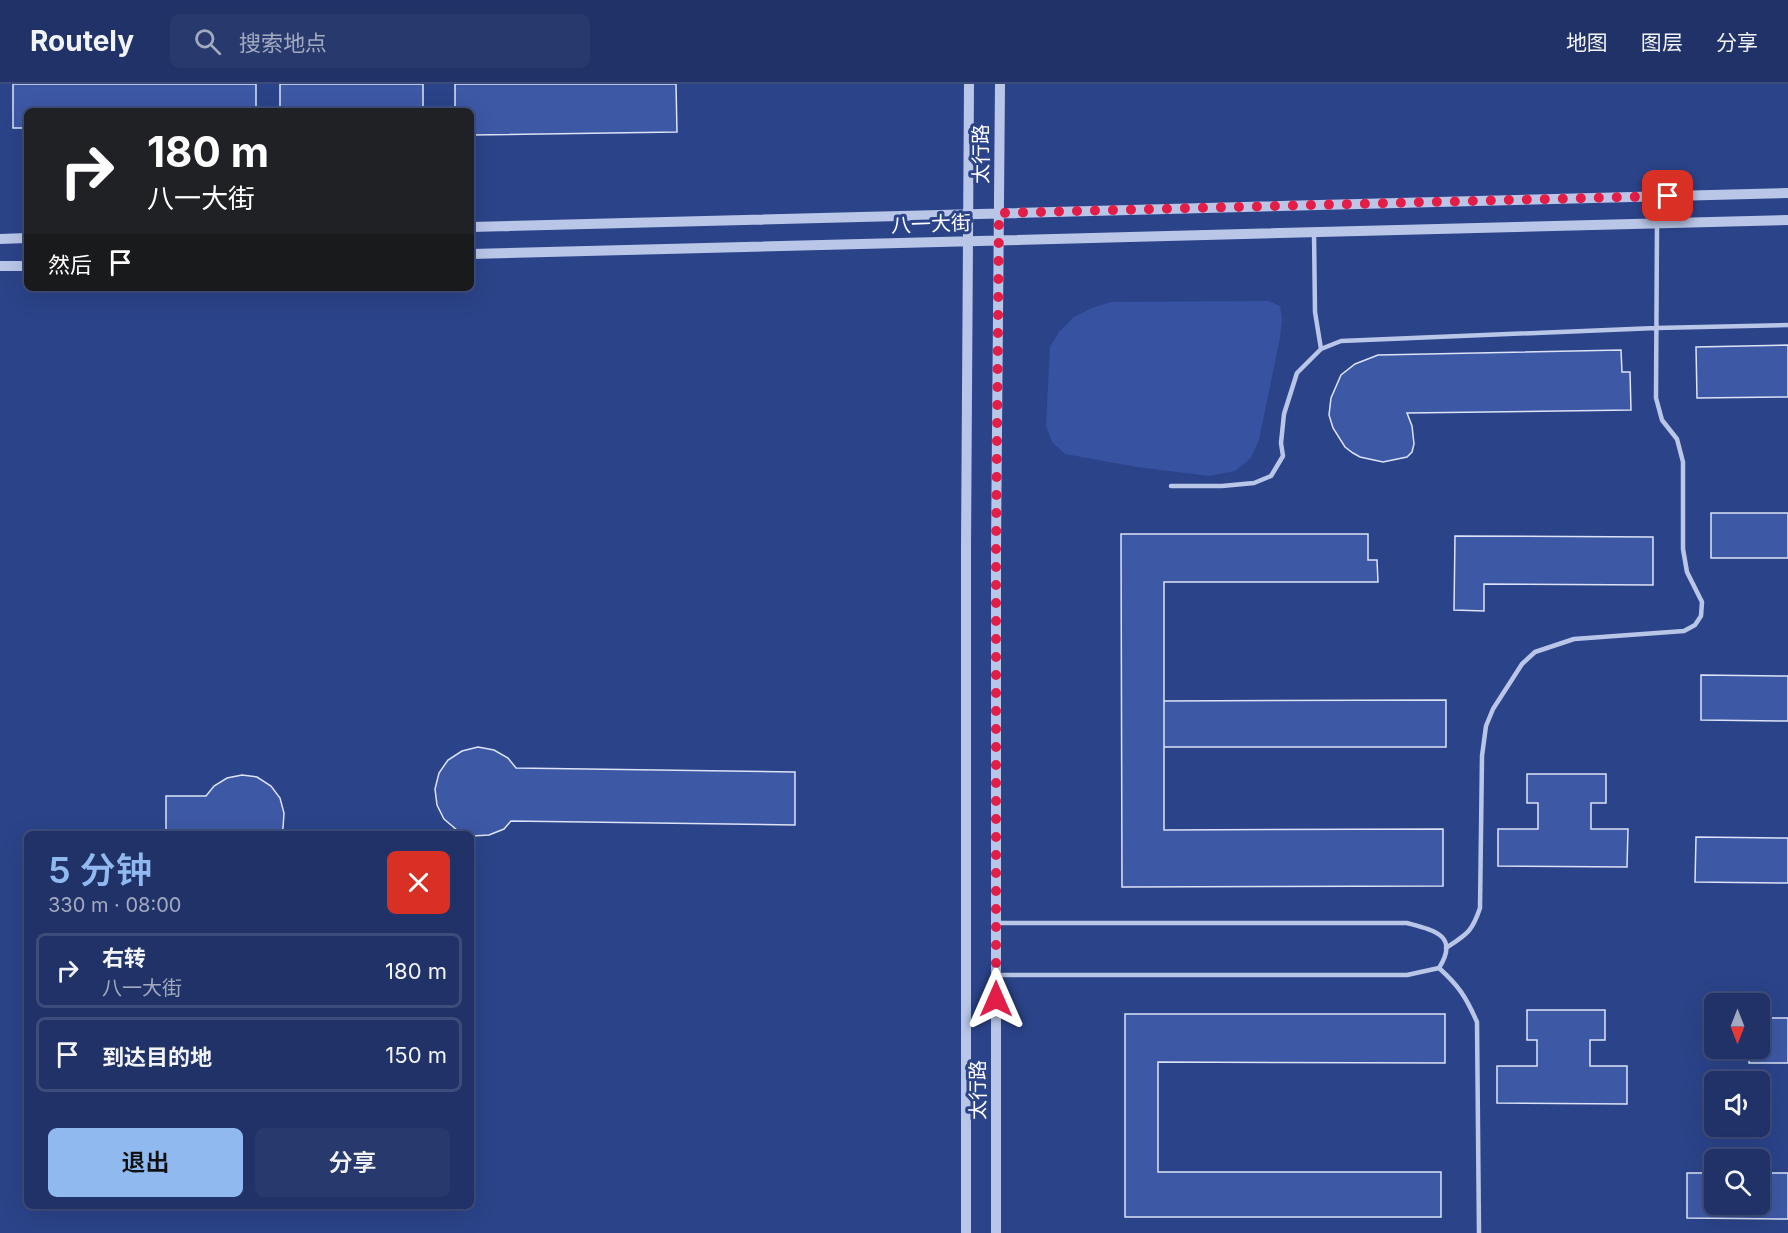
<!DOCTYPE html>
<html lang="zh">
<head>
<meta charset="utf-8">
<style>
	body { margin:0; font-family:Inter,"Noto Sans SC",sans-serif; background:#283a6d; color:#f1f3f6; height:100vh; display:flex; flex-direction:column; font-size:22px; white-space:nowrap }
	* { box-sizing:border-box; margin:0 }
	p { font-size:20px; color:#a2aac0 }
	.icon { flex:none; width:33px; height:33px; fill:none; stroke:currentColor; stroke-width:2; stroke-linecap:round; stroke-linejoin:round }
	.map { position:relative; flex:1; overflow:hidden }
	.sheet { position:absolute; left:24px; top:747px; width:450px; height:378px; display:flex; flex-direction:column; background:#203267; border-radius:9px; box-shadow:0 6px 24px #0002,0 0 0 2px #3d4d7b }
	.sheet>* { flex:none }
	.top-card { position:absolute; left:24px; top:24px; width:450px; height:183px; border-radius:9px; box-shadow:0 6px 24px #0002,0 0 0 2px #3d4d7b; background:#202124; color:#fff; overflow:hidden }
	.needle { width:39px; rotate:180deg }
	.fabs { position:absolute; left:1704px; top:909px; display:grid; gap:12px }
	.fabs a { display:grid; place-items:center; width:66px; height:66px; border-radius:9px; background:#203267; box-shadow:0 6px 24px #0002,0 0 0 2px #3d4d7b; font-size:30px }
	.pin { position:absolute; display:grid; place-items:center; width:51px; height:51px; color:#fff; margin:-26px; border-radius:12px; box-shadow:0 3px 9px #0006 }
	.me { position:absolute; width:66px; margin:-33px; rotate:0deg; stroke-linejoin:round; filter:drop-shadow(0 0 4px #0008) }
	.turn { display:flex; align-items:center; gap:21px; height:126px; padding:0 24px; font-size:27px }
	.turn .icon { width:78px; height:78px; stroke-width:2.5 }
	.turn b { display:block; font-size:42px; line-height:51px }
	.then { display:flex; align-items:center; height:57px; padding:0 24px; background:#0003; gap:12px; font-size:22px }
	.round { display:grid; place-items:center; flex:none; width:63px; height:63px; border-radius:9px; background:#283a6d }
	.overview { display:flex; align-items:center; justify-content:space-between; height:102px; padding:0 24px }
	h1 { font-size:36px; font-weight:600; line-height:45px; color:#90b9f0 }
	.cta { display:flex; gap:12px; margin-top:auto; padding:12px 24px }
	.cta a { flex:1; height:69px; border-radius:9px; background:#90b9f0; color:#111; font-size:24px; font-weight:600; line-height:69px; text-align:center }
	.cta a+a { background:#283a6d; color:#f1f3f6 }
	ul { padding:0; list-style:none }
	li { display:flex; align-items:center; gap:18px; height:75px; margin:0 12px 9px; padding:0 12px; border:3px solid #3d4d7b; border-radius:9px }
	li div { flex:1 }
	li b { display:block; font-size:22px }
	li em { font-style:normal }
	header { display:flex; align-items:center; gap:36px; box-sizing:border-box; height:84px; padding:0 30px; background:#203267; border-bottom:2px solid #3d4d7b }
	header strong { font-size:28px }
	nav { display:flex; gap:33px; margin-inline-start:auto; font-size:21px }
	.search { width:420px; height:54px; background:#283a6d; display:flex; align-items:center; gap:15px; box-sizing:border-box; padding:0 21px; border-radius:9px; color:#a2aac0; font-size:22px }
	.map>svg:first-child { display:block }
</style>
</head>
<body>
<header>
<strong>Routely</strong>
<div class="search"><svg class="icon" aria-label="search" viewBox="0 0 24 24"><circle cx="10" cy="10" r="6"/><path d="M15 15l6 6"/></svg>搜索地点</div>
<nav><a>地图</a><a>图层</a><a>分享</a></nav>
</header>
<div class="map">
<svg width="1788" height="1149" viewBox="0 0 1788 1149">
	<rect width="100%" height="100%" fill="#2b4389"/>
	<!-- green -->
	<path fill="#3752a0" d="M 1268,217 L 1280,222 L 1282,235 L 1280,254 L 1259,356 L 1250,375 L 1235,387 L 1209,392 L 1137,383 L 1065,370 L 1052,358 L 1046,342 L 1050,263 L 1059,248 L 1074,233 L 1092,224 L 1111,218 Z"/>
	<!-- building -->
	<path fill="#3d58a5" stroke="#dce3f7" stroke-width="1.5" d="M 13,0 L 256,0 L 256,27 L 27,27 L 27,44 L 13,44 Z
		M 280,0 L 423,0 L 423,27 L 280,27 Z
		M 455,0 L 676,0 L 677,48 L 471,51 L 471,27 L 455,27 Z
		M 1788,261 L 1788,313 L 1697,314 L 1696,263 Z
		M 1621,266 L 1622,288 L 1630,288 L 1631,326 L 1407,329 L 1412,342 L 1414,360 L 1412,368 L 1407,373 L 1383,378 L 1360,373 L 1353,369 L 1345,363 L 1333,344 L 1329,331 L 1331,314 L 1341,291 L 1355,280 L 1378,271 Z
		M 1711,429 L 1788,429 L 1788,474 L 1711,474 Z
		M 1121,450 L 1368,450 L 1368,476 L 1377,476 L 1378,498 L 1164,498 L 1164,746 L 1443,745 L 1443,802 L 1122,803 Z
		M 1455,452 L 1653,453 L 1653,501 L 1484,500 L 1484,527 L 1454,526 Z
		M 1701,591 L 1788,592 L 1788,637 L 1701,636 Z
		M 1446,616 L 1446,663 L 1164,663 L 1164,617 Z
		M 478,663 L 494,666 L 508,674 L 516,684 L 795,688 L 795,741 L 511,737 L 504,745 L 489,751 L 472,752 L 471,750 L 457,746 L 444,735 L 437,721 L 435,705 L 439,689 L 448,676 L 462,667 Z
		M 1527,690 L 1606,690 L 1606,719 L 1591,719 L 1591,745 L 1628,745 L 1627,783 L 1498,782 L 1498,745 L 1538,745 L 1538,719 L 1527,719 Z
		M 242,691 L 257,693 L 271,702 L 280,714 L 284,729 L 283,744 L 280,750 L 166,750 L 166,712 L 206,712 L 214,702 L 227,694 Z
		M 1696,753 L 1788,754 L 1788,799 L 1695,798 Z
		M 1527,926 L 1605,926 L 1605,956 L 1590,956 L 1590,982 L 1627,982 L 1627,1020 L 1497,1019 L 1497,982 L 1537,982 L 1537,956 L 1527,956 Z
		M 1125,930 L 1445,930 L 1445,979 L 1158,978 L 1158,1088 L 1441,1088 L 1441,1133 L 1125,1133 Z
		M 1760,934 L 1788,934 L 1788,979 L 1749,979 L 1749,964 L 1760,964 Z
		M 1687,1089 L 1714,1089 L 1714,1120 L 1760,1120 L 1760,1089 L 1788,1089 L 1788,1135 L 1687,1134 Z"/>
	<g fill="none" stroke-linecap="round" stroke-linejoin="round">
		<!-- service -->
		<path stroke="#b9c6e8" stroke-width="4.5" d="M 1314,148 L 1315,228 L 1321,265
			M 1171,402 L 1222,402 L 1254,399 L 1271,392 L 1283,372 L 1281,359 L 1284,330 L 1297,289 L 1321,265 L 1341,257 L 1656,244 L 1788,241
			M 996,839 L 1407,839 C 1433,846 1460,851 1439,884 L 1407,891 L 996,891
			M 1446,864 C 1467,850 1472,848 1480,824 L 1482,672 L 1486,642 L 1493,625 L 1522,580 L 1535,568 L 1574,555 L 1684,547 L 1695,541 L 1701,532 L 1702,518 L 1687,488 L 1683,465 L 1683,378 L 1677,355 L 1662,336 L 1656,314 L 1657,141
			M 1439,884 C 1459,902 1466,913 1477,938 L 1479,1149"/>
		<!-- tertiary -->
		<path stroke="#b9c6e8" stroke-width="10" d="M 471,143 L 1788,109
			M 0,155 L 27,154
			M 471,170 L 1788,136
			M 0,182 L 27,182
			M 966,1149 L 966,464 L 969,0
			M 996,1149 L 996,464 L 1000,0"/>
	</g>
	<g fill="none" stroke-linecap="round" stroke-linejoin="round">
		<!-- route -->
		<path stroke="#e11d48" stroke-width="10" stroke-dasharray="0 18" d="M 996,915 L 996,464 L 999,129 L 1668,112"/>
	</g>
	<g text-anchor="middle" stroke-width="6" stroke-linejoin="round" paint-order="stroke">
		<!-- street labels -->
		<g font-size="20" fill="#fff" stroke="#2b4389">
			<text transform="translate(981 70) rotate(-90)" y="7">太行路</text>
			<text transform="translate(931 140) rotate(-2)" y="7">八一大街</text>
			<text transform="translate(978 1006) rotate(-90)" y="7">太行路</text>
		</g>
	</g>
</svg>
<div class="fabs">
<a><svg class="needle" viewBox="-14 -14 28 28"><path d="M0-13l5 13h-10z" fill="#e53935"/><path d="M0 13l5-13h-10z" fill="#a2aac0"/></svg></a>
<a><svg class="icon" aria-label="sound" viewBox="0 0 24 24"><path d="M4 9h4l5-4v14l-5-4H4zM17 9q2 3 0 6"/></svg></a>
<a><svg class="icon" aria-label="search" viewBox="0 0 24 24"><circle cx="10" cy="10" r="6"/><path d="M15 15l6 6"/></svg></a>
</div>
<div class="pin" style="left:1668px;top:112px;background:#d93025"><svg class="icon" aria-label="arrive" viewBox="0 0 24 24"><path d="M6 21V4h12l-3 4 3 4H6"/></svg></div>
<svg class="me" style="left:996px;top:915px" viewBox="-20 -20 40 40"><path d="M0-17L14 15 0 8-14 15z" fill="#e11d48" stroke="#fff" stroke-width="4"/></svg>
<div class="top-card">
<div class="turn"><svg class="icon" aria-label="right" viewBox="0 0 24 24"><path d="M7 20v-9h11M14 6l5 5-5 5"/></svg><div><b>180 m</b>八一大街</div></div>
<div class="then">然后<svg class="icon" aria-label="arrive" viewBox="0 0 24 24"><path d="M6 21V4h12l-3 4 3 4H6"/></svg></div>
</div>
<section class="sheet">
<div class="overview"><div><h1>5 分钟</h1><p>330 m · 08:00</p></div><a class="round" style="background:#d93025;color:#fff"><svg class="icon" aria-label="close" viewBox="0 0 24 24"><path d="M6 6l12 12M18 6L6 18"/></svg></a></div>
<ul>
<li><svg class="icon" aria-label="right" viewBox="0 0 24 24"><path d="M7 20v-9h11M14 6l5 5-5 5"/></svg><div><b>右转</b><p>八一大街</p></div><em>180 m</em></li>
<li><svg class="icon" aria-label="arrive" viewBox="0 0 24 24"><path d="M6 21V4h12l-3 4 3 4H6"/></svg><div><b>到达目的地</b></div><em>150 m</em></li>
</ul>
<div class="cta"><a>退出</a><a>分享</a></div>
</section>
</div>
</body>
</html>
